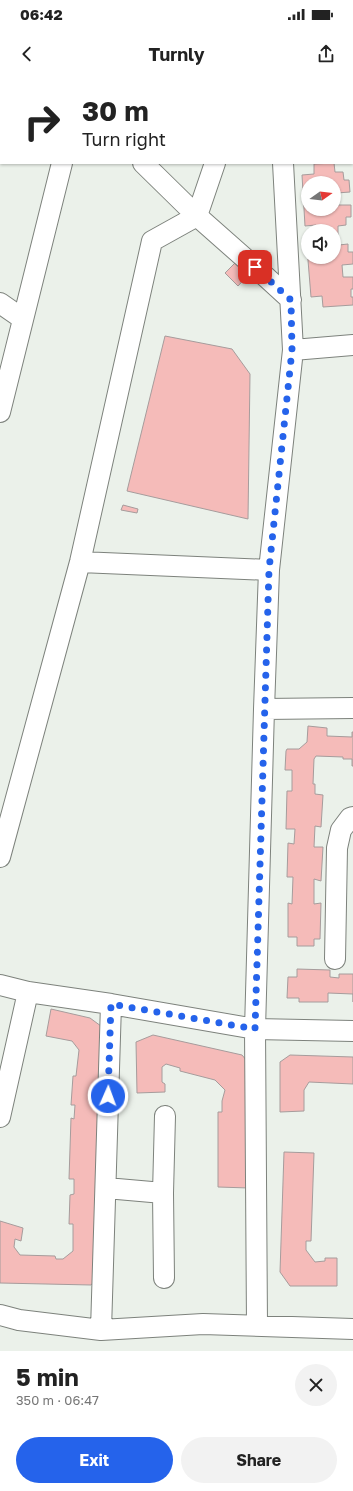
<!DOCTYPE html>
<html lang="en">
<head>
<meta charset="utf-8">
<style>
	body { margin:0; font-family:"Golos Text",sans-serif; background:#f2f2f2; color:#222; height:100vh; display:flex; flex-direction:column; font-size:15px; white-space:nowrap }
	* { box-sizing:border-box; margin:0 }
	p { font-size:13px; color:#767676 }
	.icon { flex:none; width:22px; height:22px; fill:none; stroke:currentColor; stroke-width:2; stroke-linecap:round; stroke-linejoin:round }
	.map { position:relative; height:1271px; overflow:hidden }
	.sheet { display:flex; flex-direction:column; background:#fff; flex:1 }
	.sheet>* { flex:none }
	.banner { position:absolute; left:0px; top:0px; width:353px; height:84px; box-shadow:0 1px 3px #0004; background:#fff; color:#222; overflow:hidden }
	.needle { width:26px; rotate:76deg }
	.controls { position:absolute; left:301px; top:96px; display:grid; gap:8px }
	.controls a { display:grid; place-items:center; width:40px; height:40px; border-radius:50%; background:#fff; box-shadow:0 1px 3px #0004; font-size:20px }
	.pin { position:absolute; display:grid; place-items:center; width:34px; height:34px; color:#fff; margin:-17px; border-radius:8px; box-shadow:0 2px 6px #0006 }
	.me { position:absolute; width:44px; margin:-22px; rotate:2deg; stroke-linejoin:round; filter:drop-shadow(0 0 3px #0008) }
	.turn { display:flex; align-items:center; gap:14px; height:84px; padding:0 16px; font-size:18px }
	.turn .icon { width:52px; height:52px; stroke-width:2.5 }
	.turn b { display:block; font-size:28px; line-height:34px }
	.round { display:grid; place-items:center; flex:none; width:42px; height:42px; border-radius:21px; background:#f2f2f2 }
	.overview { display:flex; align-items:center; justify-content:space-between; height:68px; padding:0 16px }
	h1 { font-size:24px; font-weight:700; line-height:30px }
	.action { display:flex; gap:8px; margin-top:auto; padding:8px 16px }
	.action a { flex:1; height:46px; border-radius:24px; background:#2563eb; color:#fff; font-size:16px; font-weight:700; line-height:46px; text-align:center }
	.action a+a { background:#f2f2f2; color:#222 }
	.status { display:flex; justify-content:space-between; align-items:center; height:28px; padding:0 20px; background:#fff; direction:ltr }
	.status svg { height:11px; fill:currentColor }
	header { display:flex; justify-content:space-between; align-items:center; height:52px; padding:0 16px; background:#fff; font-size:18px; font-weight:700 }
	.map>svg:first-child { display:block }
</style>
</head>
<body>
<div class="status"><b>06:42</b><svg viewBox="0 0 49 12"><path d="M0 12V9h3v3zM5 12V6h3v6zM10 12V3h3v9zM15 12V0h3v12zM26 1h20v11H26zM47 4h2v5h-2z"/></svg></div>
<header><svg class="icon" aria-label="back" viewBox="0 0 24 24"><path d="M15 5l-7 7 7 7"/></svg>Turnly<svg class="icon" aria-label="share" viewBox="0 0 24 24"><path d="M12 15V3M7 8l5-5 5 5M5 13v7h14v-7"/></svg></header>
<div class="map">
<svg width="353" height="1271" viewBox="0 0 353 1271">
	<rect width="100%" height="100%" fill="#ebf1ea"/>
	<!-- building -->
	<path fill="#f5bbb9" stroke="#a69c9c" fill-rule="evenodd" d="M 334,83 L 335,92 L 343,92 L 344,100 L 349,100 L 350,112 L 337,113 L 338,125 L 351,125 L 351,137 L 346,137 L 346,145 L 338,146 L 338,155 L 334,155 L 334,151 L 316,151 L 316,145 L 305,146 L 302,95 L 314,94 L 314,84 ZM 308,103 L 334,103 L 334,129 L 308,129 Z
		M 334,156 L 338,156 L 339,165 L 348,164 L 348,172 L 353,172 L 353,184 L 342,185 L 343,197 L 353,197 L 353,209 L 351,209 L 351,217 L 353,217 L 353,225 L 323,227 L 322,216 L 311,217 L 307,168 L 308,177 L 334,177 Z
		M 236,182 L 249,194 L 238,206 L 225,193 Z
		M 165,256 L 232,269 L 250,294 L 248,439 L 127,411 Z
		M 123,425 L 138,429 L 137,433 L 121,430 Z
		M 308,646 L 327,648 L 327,656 L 352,657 L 352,652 L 353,652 L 353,686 L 352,686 L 352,679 L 343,679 L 343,677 L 316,676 L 314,679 L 313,704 L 315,704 L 315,714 L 323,715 L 321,747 L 315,746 L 314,767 L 323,767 L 321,801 L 314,799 L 314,824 L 321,823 L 320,859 L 314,859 L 314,866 L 297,866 L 297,857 L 288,857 L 288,823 L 292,824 L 293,797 L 287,797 L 288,763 L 294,764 L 295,749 L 286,749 L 287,711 L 292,711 L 292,690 L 285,690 L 286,671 L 287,669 L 299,669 L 307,662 Z
		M 297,889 L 330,890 L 330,897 L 339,898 L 339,894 L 353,894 L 353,922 L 353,914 L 328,913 L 328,922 L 299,922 L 299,918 L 287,918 L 288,897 L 297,897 Z
		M 51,929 L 90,938 L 105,949 L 100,1195 L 91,1205 L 0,1203 L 0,1141 L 23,1148 L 21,1161 L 15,1159 L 14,1167 L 20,1175 L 55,1176 L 56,1179 L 63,1179 L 73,1171 L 73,1144 L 69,1144 L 70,1115 L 74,1114 L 74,1099 L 69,1099 L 71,1038 L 74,1039 L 75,1025 L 71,1025 L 73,996 L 76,996 L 79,970 L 72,961 L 46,956 Z
		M 153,955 L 242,975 L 252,987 L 249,1108 L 218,1107 L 218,1032 L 222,1032 L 222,1021 L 225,1010 L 215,1000 L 180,991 L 180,988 L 166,984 L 162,987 L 162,1002 L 165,1004 L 165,1012 L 137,1013 L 136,962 Z
		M 290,975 L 353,977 L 353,1004 L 309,1002 L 304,1010 L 304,1031 L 280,1032 L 280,982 Z
		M 284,1072 L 314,1073 L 311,1161 L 306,1161 L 306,1170 L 315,1182 L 325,1181 L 325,1178 L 337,1178 L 337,1206 L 290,1206 L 280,1192 Z"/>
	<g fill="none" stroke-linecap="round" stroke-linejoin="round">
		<defs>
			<path id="minor" d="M 59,0 L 60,1
				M 278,0 L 279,1
				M 242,1 L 243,0
				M 143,83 L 197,136 L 266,197 L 291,220
				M 0,223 L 23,239
				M 293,270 L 353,265
				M 0,332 L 62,83
				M 80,482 L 269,490
				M 264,629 L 353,628
				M 0,777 L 80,482 L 152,161 L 197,136 L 215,83
				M 335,879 L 337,768 L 341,750 L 350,738 L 353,737
				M 0,905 L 28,912 L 111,924 L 255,949 L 353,951
				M 0,1037 L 28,912
				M 106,1108 L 163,1113 L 165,1036
				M 163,1113 L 164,1198
				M 0,1235 L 19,1240 L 101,1250 L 203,1244 L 353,1249
				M 257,1246 L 255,949 L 264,629 L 269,490 L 293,270 L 283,83
				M 101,1250 L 111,924"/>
		</defs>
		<!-- minor casing -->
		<use href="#minor" stroke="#7d827c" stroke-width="22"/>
		<!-- minor -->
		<use href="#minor" stroke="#fff" stroke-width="20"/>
	</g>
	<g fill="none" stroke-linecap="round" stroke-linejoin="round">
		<!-- route -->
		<path stroke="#2563eb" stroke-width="7" stroke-dasharray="0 12.6" d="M 108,1016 L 111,924 L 255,949 L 269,490 L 292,270 L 291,220 L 255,187"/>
	</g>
</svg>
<div class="controls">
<a><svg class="needle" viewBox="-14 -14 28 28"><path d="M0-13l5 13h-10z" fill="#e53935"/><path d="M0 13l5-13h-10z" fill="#767676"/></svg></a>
<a><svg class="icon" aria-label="sound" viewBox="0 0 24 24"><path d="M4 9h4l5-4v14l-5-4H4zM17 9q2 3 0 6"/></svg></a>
</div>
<div class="pin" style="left:255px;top:187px;background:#d93025"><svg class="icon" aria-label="arrive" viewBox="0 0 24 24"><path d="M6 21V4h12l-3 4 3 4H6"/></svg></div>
<svg class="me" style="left:108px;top:1016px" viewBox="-20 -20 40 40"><circle r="17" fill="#2563eb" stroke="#fff" stroke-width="3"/><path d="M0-11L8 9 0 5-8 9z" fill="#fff"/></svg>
<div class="banner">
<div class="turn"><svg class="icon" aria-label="right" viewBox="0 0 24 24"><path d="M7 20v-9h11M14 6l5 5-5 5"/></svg><div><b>30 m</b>Turn right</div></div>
</div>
</div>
<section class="sheet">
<div class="overview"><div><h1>5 min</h1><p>350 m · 06:47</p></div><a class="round"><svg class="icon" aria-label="close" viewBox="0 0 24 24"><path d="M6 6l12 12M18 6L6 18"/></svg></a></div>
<div class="action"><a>Exit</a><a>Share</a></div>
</section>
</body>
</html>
